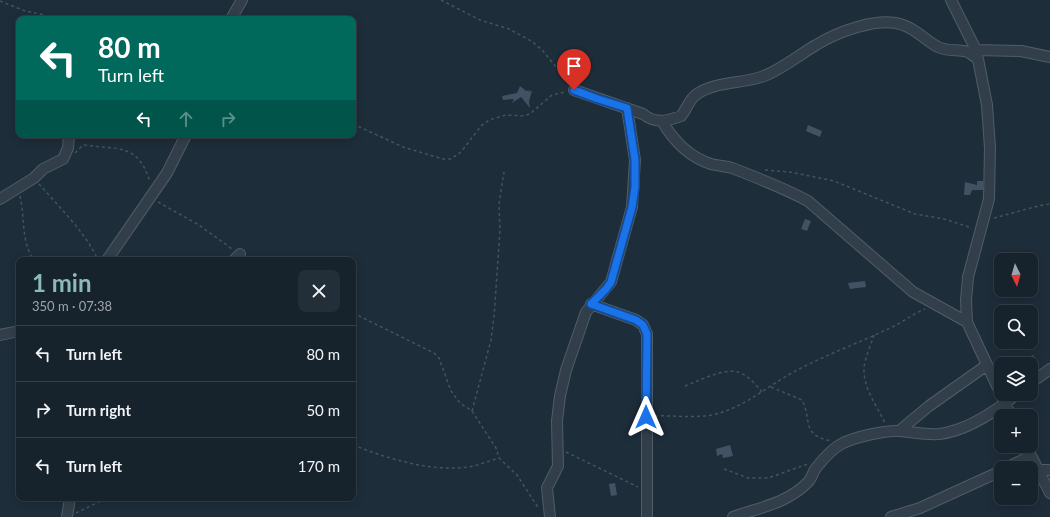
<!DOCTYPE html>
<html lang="en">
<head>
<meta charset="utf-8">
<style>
	body { margin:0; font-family:Lato,sans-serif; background:#232f38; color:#f1f3f6; height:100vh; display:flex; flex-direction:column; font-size:15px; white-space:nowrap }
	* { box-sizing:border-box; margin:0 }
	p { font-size:13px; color:#9ea4a9 }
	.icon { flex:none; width:22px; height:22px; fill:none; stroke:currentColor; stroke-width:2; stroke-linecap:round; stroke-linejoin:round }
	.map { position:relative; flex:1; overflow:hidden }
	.sheet { position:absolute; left:16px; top:257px; width:340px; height:244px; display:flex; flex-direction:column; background:#16222c; border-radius:8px; box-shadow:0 2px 10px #0003,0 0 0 1px #353f48 }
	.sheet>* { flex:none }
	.guide { position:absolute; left:16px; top:16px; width:340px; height:122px; border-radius:8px; box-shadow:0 2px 10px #0003,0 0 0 1px #353f48; background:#00695c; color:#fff; overflow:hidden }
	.needle { width:26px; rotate:175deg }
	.buttons { position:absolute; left:994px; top:253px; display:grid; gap:8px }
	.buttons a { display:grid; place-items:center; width:44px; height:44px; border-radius:8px; background:#16222c; box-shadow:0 2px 10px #0003,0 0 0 1px #353f48; font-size:20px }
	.pin { position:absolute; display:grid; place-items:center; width:34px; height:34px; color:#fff; margin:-41px -17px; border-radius:50% 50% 50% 0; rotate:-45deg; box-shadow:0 0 4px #0007 }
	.pin .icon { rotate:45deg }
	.me { position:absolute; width:44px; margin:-22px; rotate:0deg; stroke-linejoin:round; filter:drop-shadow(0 0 3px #0008) }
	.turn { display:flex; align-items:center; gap:14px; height:84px; padding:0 16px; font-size:18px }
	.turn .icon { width:52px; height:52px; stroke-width:2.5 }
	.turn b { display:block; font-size:28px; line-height:34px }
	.lanes { display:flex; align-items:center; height:38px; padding:0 16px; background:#0003; justify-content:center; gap:20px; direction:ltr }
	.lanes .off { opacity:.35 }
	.round { display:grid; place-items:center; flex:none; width:42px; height:42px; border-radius:8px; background:#232f38 }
	.overview { display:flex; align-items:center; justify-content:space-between; height:68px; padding:0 16px }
	h1 { font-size:24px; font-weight:700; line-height:30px; color:#8bbbb9 }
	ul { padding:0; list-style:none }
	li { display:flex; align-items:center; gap:12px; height:56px; padding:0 16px; border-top:1px solid #353f48 }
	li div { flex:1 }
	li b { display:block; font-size:15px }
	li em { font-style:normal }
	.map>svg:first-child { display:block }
</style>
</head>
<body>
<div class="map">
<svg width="1050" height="517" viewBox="0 0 1050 517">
	<rect width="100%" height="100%" fill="#1e2d3a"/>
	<!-- building -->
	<path fill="#415362" d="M 520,86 L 526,91 L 531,90 L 528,92 L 532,91 L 529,101 L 530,108 L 521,97 L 512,103 L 514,99 L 503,100 L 502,96 L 517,93 Z
		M 808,125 L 822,131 L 820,137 L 806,131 Z
		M 977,181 L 983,181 L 983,190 L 972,190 L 970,195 L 964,195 L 965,182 L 977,185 Z
		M 805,219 L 811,221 L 807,231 L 801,229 Z
		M 865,281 L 866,287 L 850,289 L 848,283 Z
		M 1033,355 L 1037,361 L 1033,364 L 1017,364 Z
		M 730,445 L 733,456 L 723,458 L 722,454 L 717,456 L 716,449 Z
		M 615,483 L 617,495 L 611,496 L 609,484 Z"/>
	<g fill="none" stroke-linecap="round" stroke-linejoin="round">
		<defs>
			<path id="minor" d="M 951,0 L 976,50 L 978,59 L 987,105 L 990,148 L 989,199 L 968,277 L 966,300 L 967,322 L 1011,416
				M 231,19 L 242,0
				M 976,50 L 1021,51 L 1050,57
				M 574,90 L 643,114 C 655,124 668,121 681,116 C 687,109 689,99 697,94 C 716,81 743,84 764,76 C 782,69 799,55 816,45 C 837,32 879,16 903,25 C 916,29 926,41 938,47 C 948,52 958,49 968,52 C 971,54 975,57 978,59
				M 662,121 C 673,140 689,157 711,164 C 718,166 726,166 732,168 C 758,178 784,188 808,201 L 913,292 L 967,322
				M 0,199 L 34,178 L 43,169 L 63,159 L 68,148 L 69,135
				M 107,260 L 167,173 L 186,135
				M 234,260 L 240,254
				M 591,304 L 636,320 L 643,325 L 647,334 L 647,517
				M 0,335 L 19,331
				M 1031,383 L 1050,369
				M 899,431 L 929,406 L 987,365
				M 1026,446 L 1050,493
				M 1006,468 L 1031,456
				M 1038,470 L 1050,470
				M 67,517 L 70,498
				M 550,517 L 547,488 L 558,466 L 557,421 L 560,396 L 566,370 L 586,312 L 611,282 L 632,207 L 635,160 L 627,108
				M 733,517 C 758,508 789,503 809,481 C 812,477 813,472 816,468 C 823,459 833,448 843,443 C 856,437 885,430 899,431 C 913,432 925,435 939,434 C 966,431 996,411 1017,394
				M 891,517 L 920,508 L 1001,471"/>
		</defs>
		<!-- minor casing -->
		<use href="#minor" stroke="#4f5d68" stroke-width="12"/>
		<!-- path -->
		<path stroke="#3e5857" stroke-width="1.5" stroke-dasharray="3 3" stroke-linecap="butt" d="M 441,0 L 480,20 L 509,29 L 533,42 L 543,51 L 569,83
			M 0,1 L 25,11 L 45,15 L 50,19
			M 353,124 L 403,147 L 443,159 L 451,159 L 461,152 L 481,126 L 489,120 L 506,115 L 525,116 L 531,113 L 552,95 L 565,92
			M 75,153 L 82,146 L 84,145 C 119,150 138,143 150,182
			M 765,170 L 790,172 L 834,181 L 915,214 L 944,219 L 972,228
			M 39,184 C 59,207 86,233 98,260
			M 20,196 C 25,217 21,243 34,260
			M 158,202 L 199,225 L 232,249
			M 994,218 L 1038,206 L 1050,204
			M 248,257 L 258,260
			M 353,313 L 434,353 L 439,358 L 451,391 L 460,403 L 472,411 L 496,448 L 499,458 L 517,475 L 539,509
			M 874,335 C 871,345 865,357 864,368 C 863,388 877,406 885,423
			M 685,386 C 698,381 724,368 738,372 C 748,375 756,385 762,392
			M 771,387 L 802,400 C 813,422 800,434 831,441
			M 472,411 L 491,340 L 494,317 L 500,230 L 499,204 L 504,172
			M 655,416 C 675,415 696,419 716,414 C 744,407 765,388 790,374 C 822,356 857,344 890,328 C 902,323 912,314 925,309
			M 353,445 C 389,459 430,472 469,467 C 479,465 489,461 499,458
			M 566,452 L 638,487
			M 724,469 L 748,478 L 768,478 L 808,464
			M 76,513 L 107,498"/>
		<!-- minor -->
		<use href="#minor" stroke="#323f4a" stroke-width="10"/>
	</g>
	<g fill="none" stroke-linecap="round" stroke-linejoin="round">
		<defs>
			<path id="route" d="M 574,90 L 598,99 L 627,108 L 635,160 L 635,187 L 632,207 L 611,282 L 606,289 L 591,304 L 636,320 L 643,325 L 647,334 L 646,417"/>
		</defs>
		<!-- route casing -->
		<use href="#route" stroke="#114b97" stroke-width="10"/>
		<!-- route -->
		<use href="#route" stroke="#1a73e8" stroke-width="7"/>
	</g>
</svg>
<div class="buttons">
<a><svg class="needle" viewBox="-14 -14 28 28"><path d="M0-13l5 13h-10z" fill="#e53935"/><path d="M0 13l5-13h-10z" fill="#9ea4a9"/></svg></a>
<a><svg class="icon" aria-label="search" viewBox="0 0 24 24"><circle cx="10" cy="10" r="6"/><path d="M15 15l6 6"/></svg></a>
<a><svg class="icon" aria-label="layers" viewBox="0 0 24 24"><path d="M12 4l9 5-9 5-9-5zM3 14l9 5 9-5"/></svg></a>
<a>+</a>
<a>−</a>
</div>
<div class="pin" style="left:574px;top:90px;background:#d93025"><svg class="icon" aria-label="arrive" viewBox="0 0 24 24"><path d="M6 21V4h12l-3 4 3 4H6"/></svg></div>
<svg class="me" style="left:646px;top:417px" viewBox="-20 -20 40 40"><path d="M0-17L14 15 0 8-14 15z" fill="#1a73e8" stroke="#fff" stroke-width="4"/></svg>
<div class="guide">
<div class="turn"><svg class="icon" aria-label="left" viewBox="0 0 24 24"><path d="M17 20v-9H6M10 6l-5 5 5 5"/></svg><div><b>80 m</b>Turn left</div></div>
<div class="lanes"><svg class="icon" aria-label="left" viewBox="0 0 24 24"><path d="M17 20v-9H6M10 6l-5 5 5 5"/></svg><svg class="icon off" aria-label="ahead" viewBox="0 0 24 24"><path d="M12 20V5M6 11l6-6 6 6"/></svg><svg class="icon off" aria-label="right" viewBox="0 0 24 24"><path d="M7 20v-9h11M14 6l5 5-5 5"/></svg></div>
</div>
<section class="sheet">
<div class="overview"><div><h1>1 min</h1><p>350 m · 07:38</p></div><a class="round"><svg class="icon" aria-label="close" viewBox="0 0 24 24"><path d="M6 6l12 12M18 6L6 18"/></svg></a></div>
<ul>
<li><svg class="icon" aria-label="left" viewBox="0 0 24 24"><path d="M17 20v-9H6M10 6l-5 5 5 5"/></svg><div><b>Turn left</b></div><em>80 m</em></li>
<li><svg class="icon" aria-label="right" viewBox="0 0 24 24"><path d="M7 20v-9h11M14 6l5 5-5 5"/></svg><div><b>Turn right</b></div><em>50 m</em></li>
<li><svg class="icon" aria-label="left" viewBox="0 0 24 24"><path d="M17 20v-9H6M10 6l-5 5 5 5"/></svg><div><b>Turn left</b></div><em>170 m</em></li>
</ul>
</section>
</div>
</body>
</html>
